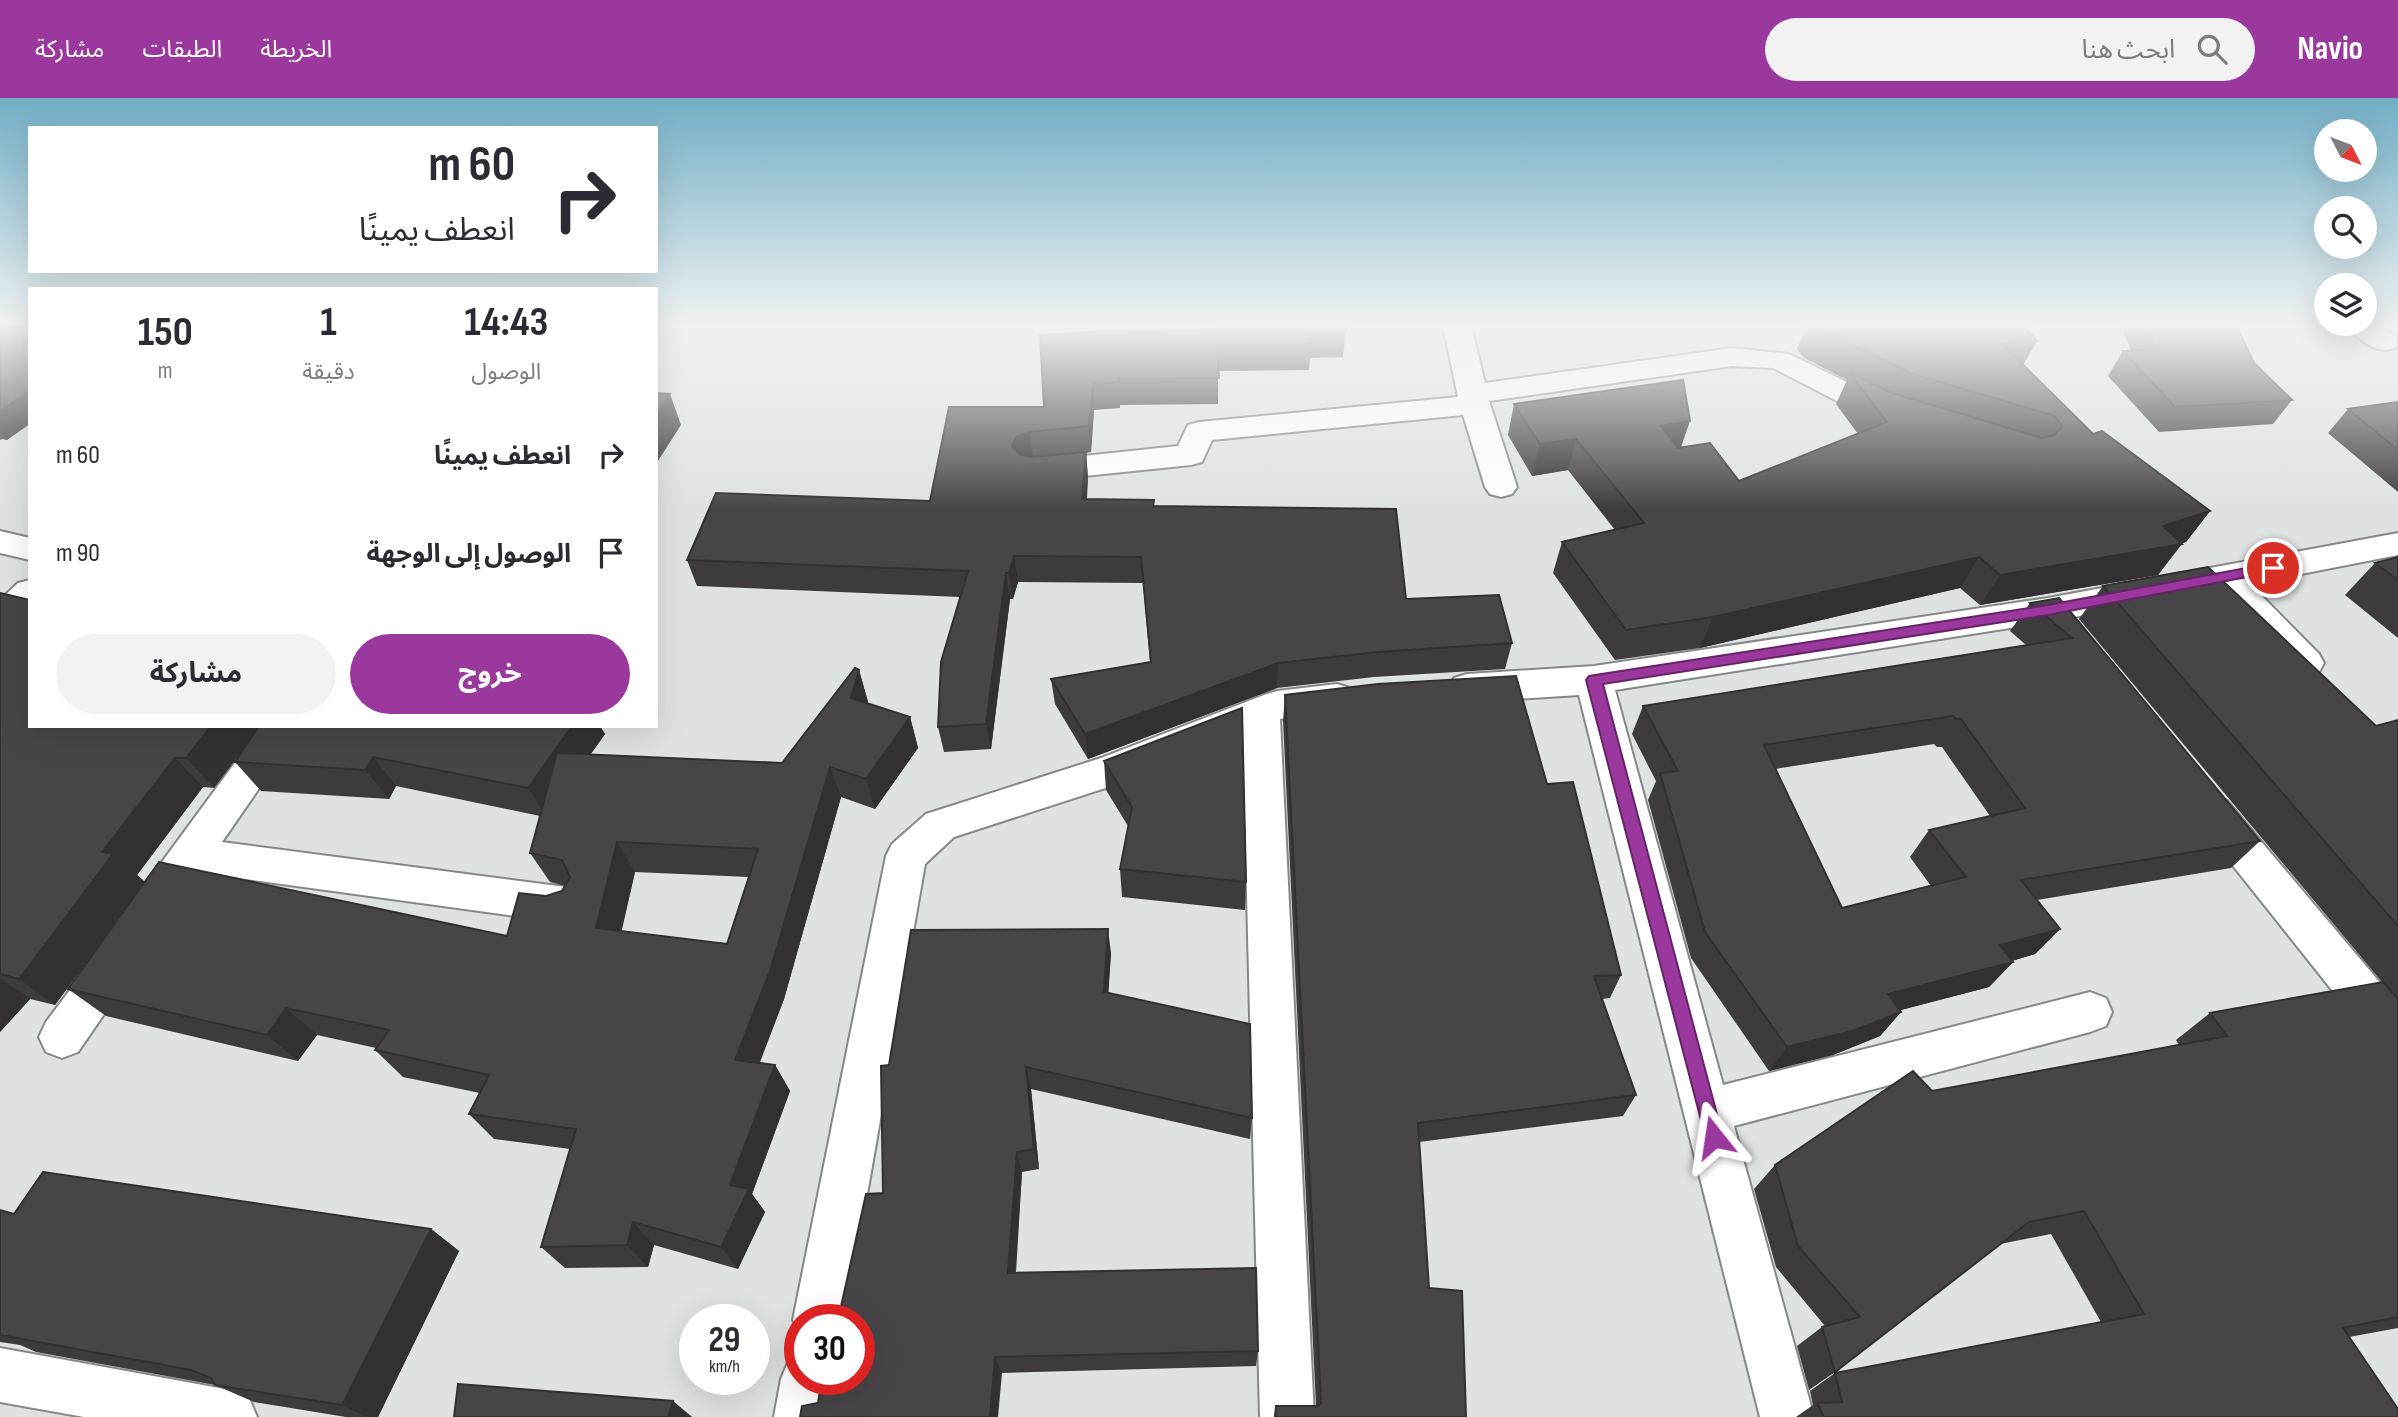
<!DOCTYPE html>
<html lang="ar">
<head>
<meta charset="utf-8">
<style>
	body { margin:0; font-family:"Sofia Sans Condensed","Noto Sans Arabic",sans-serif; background:#f2f2f3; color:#2b2b33; direction:rtl; height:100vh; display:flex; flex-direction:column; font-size:26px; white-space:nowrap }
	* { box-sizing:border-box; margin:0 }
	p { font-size:23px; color:#7c7c81 }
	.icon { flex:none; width:38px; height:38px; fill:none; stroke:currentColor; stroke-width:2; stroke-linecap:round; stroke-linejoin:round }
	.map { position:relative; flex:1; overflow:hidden; direction:ltr }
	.panel { position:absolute; left:28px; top:189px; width:630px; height:441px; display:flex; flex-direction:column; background:#fff; border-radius:0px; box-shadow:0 7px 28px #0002; direction:rtl }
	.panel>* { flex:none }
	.banner { position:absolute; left:28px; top:28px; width:630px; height:147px; border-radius:0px; box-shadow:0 7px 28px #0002; direction:rtl; background:#fff; color:#2b2b33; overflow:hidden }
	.needle { width:46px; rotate:132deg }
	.fabs { position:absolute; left:2314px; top:21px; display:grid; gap:14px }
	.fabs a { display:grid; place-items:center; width:63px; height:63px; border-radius:50%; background:#fff; box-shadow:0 7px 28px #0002; font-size:35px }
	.speed { position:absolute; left:679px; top:1206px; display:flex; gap:14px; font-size:35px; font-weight:700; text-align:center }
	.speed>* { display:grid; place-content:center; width:91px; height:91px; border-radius:50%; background:#fff; box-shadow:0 7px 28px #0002; line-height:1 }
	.speed small { font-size:18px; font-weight:400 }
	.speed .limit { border:10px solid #d22; background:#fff; color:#111 }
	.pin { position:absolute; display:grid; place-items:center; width:60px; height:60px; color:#fff; margin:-30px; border:4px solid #fff; border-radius:50%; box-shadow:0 2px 7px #0007 }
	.me { position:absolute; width:77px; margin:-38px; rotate:345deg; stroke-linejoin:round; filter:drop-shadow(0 0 5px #0008) }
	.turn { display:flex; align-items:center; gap:24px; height:147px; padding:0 28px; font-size:32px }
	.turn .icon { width:91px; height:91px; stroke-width:2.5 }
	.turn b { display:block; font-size:49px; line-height:60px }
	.eta { display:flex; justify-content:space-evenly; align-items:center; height:119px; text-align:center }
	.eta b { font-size:42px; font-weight:700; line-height:49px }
	.primary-button { display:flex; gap:14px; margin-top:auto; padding:14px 28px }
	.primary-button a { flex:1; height:80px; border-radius:42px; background:#9b389e; color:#fff; font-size:28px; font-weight:700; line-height:80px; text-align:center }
	.primary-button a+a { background:#f2f2f3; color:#2b2b33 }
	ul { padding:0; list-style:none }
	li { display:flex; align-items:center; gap:21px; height:98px; padding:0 28px }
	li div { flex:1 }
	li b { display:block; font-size:26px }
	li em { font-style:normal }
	header { display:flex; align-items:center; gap:42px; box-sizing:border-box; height:98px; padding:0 35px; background:#9b389e; color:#fff }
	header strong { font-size:33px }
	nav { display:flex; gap:38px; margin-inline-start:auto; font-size:24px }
	.search { width:490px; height:63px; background:#f2f2f3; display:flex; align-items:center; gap:18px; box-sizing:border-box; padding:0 24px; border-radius:38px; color:#7c7c81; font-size:26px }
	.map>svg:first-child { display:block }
</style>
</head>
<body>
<header>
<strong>Navio</strong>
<div class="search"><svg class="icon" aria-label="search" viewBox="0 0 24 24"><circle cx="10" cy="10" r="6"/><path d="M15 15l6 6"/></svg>ابحث هنا</div>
<nav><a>الخريطة</a><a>الطبقات</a><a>مشاركة</a></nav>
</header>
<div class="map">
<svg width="2398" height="1319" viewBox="0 0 2398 1319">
	<rect width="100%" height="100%" fill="#dee3e1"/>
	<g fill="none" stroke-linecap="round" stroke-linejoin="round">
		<defs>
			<path id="street" d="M 1443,227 L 1471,227 L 1485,285 L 1732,250 L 1789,256 L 1900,310 L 1904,317 L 1900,324 L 1889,326 L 1878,324 L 1773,270 L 1732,268 L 1489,303 L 1517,389 L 1512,396 L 1501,399 L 1490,396 L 1485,389 L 1463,317 L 1212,342 L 1202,364 L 1191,367 L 1036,383 L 1025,380 L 1020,373 L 1025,366 L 1036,363 L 1178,348 L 1188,327 L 1199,324 L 1458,299 Z
				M 2347,227 L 2379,227 L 2396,239 L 2398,248 C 2381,260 2357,242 2347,227 Z
				M 0,433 L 30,440 L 30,462 L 0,455 Z
				M 2398,435 L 2398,457 L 2250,486 L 2319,556 L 2324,565 L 2319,574 L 2306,578 L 2293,574 L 2216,492 L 2048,524 L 1615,592 L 1723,987 L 2090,894 L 2106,900 L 2112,914 L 2106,928 L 2090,934 L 1734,1028 L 1814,1319 L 1760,1319 L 1579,597 L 1467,604 L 1454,600 L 1449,590 L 1454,580 L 1467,576 L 1594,568 L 2048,500 Z
				M 1337,586 L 1350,590 L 1356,600 L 1350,610 L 1280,621 L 1314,1319 L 1260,1319 L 1243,636 L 1127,683 L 954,739 L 925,766 L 845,1222 L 800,1222 L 800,1238 L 793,1222 L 886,758 L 892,746 L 926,716 L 1101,660 L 1264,597 L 1277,593 Z
				M 262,628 L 302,628 L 222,744 L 566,789 L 581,794 L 587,807 L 581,820 L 566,825 L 201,775 L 167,824 L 152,829 L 137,824 L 131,811 L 137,798 Z
				M 2213,698 L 2227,703 L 2398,906 L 2398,961 L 2382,955 L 2199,725 L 2193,714 L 2199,703 Z
				M 118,842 L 133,848 L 140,861 L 133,874 L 78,954 L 62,960 L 46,954 L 39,939 L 46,924 L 103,848 Z
				M 0,1250 L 230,1292 L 249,1300 L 257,1319 L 84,1319 L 0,1304 Z
				M 800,1258 L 800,1281 L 835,1281 L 828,1319 L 774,1319 L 781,1281 L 789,1262 Z"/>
			<path id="secondary" d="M 30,482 L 30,515 L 12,532 L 0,536 L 0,502 L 18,485 Z"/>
		</defs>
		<!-- street casing -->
		<use href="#street" stroke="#848987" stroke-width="4"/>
		<!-- secondary casing -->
		<use href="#secondary" stroke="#848987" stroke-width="4"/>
		<!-- street -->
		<use href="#street" fill="#fff" fill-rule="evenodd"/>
		<!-- secondary -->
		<use href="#secondary" fill="#fff" fill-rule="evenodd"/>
	</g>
	<!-- wall -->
	<path fill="#3e3b3e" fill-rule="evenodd" d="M 0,227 L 7,342 L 2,341 L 0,342 Z
		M 1215,227 L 1345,227 L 1346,233 L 1343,259 L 1310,260 L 1309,272 L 1218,273 L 1218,306 L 1120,307 L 1120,310 L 1094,312 L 1091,354 L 1086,355 L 1088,380 L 1087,401 L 1154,408 L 1406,501 L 1512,545 L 1505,571 L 1374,579 L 1277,590 L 1088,661 L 1055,606 L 1051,581 L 1150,564 L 1143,485 L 1018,484 L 1013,501 L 1010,501 L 991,651 L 944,654 L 938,629 L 960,499 L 697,488 L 687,462 L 930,403 L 1044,309 L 1040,237 L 1215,231 Z
		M 1807,227 L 2023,227 L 2037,243 L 2023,267 L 2093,336 L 2210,413 L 2186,444 L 2181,445 L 2158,477 L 1980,507 L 1960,490 L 1700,550 L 1615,562 L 1553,475 L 1562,444 L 1615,432 L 1568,372 L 1532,378 L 1508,337 L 1514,306 L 1681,350 L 1739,383 L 1858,336 L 1836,306 L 1847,282 L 1804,260 L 1797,251 Z
		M 2121,227 L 2236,227 L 2254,265 L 2292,302 L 2273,326 L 2159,334 L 2108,278 L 2123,253 L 2131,253 Z
		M 2398,304 L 2398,394 L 2328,335 L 2348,311 Z
		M 2398,459 L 2398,540 L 2345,497 L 2375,465 Z
		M 2103,488 L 2376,628 L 2398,622 L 2398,1230 L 2349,1239 L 2398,1319 L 1796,1319 L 1813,1307 L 1810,1293 L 1835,1275 L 2101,1224 L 2051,1136 L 2000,1146 L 1835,1274 L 1809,1292 L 1797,1248 L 1822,1229 L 1825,1228 L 1776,1169 L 1754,1091 L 1775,1067 L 1932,993 L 2179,947 L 2176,942 L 2210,915 L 2382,884 L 2079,521 Z
		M 0,495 L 30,628 L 600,628 L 605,636 L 590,657 L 782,665 L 859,572 L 868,604 L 868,606 L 910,619 L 918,650 L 875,711 L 841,699 L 784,901 L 759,965 L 775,967 L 790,993 L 752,1096 L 765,1114 L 738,1171 L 654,1147 L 648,1169 L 565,1170 L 541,1149 L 570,1051 L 494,1041 L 469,1016 L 480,995 L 403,979 L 375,952 L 376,950 L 317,937 L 298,963 L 106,918 L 68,891 L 507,838 L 546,798 L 562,793 L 565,788 L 550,784 L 530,755 L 540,718 L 396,688 L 389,701 L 261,693 L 235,664 L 251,641 L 214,690 L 203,689 L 137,777 L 145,784 L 55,907 L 30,901 L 0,934 ZM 635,774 L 749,779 L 727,846 L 621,833 Z
		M 2059,500 L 2260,743 L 2231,770 L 2037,802 L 2060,831 L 2035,856 L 2012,863 L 2013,864 L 1989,889 L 1900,912 L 1901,914 L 1880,938 L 1833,957 L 1769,973 L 1691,860 L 1648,702 L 1656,683 L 1632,636 L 1643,608 L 2026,547 L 2010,533 L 2030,505 ZM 1934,646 L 1937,649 L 1942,649 L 1990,718 L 1929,732 L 1910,759 L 1931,788 L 1842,810 L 1775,671 Z
		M 1285,597 L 1547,686 L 1621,877 L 1610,900 L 1602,901 L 1636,997 L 1623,1018 L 1419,1044 L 1429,1190 L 1466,1319 L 1274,1319 L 1276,1308 L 1316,1308 L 1283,623 Z
		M 1104,663 L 1246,784 L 1245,812 L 1122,799 L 1120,771 L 1128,728 L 1106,692 Z
		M 1111,855 L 1108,895 L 1252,1020 L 1250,1041 L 1031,991 L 1039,1071 L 1022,1074 L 1016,1175 L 1258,1253 L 1256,1268 L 1002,1275 L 818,1305 L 883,1095 L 889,967 Z
		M 0,1112 L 14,1116 L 431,1131 L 459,1153 L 378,1319 L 346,1319 L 254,1304 L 215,1287 L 36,1254 L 20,1247 L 0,1244 Z"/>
	<!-- shaded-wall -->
	<path fill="#323032" d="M 1093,286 L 1094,312 L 1091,354 L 1089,328 Z
		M 30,293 L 30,326 L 7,342 L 0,333 L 0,313 Z
		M 670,296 L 681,327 L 656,366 L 656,317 Z
		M 1690,323 L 1679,355 L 1661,328 Z
		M 1030,334 L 1033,360 L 1021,364 L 1012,348 L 1017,338 Z
		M 1576,341 L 1568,372 L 1532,378 L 1540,346 Z
		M 1086,354 L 1088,380 L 1084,427 L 1082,401 Z
		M 2210,413 L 2186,444 L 2177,447 L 2182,446 L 2158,477 L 1980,507 L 2000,477 L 2163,428 Z
		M 1014,458 L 1018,484 L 1013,501 L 1009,475 Z
		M 1979,459 L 1960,490 L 1700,550 L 1713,519 Z
		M 1006,475 L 1010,501 L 991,651 L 986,626 Z
		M 1278,565 L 1277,590 L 1088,661 L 1085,636 Z
		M 859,572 L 868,604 L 860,632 L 851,600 Z
		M 910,619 L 918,650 L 875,711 L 866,681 Z
		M 211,628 L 260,628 L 214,690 L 186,660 Z
		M 572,628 L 600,628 L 605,636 L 546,719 L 528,690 Z
		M 373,659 L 396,688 L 389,701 L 365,672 Z
		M 175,660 L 203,689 L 137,777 L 145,784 L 55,907 L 19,881 L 102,754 Z
		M 830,669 L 841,699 L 784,901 L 751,988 L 735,962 Z
		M 617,744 L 635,774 L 616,858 L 596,830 Z
		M 1108,831 L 1111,855 L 1107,917 L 1104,894 Z
		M 2060,831 L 2035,856 L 1977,873 L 2000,847 Z
		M 2013,864 L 1989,889 L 1867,921 L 1888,896 Z
		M 0,880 L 30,901 L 0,934 Z
		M 286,910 L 317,937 L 298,963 L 267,937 Z
		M 1901,914 L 1880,938 L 1833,957 L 1769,973 L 1787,949 Z
		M 775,967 L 790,993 L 752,1096 L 765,1114 L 738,1171 L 721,1149 L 730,1087 Z
		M 1026,969 L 1031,991 L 1039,1071 L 1034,1051 Z
		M 1017,1054 L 1022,1074 L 1014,1192 L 1008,1175 Z
		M 633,1124 L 654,1147 L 648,1169 L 627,1147 Z
		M 431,1131 L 459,1153 L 378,1319 L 366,1319 L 342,1307 Z
		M 995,1259 L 1002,1275 L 998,1319 L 990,1319 Z
		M 673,1303 L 692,1319 L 668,1319 Z"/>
	<!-- building -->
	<path fill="#484548" stroke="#323032" stroke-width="2" fill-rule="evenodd" d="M 0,227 L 30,227 L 30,293 L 0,313 Z
		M 1216,227 L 1345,227 L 1346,233 L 1309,234 L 1311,246 L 1217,247 L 1219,280 L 1118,281 L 1119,284 L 1093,286 L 1089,328 L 1030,334 L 1017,338 L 1012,348 L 1019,356 L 1031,359 L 1086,354 L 1082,401 L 1154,402 L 1153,408 L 1396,411 L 1406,501 L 1499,497 L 1512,545 L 1378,554 L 1278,565 L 1085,636 L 1051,581 L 1151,564 L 1141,459 L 1014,458 L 1009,475 L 1006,475 L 986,626 L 938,629 L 941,564 L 968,473 L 687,462 L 716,395 L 930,403 L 949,309 L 1044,309 L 1040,237 L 1103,233 L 1216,231 Z
		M 1815,227 L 2023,227 L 2037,243 L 2001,245 L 2093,336 L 2102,333 L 2210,413 L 2163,428 L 2182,446 L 2000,477 L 1979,459 L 1713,519 L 1626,532 L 1562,444 L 1644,425 L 1576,341 L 1540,346 L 1514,306 L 1683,282 L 1690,323 L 1661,328 L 1678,350 L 1710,345 L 1739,383 L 1887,324 L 1850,275 L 1889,294 L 2042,340 L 2055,337 L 2062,328 L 2055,318 L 1913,276 L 1817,230 Z
		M 2146,227 L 2236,227 L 2254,265 L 2292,302 L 2175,309 L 2123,253 L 2156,251 Z
		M 656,295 L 670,296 L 656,317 Z
		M 2398,304 L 2398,352 L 2348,311 Z
		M 2398,459 L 2398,482 L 2375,465 Z
		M 2208,469 L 2376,628 L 2398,622 L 2398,828 L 2103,488 Z
		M 0,495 L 30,502 L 30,628 L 211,628 L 186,660 L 175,660 L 102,754 L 113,756 L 19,881 L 0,876 Z
		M 2059,500 L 2260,743 L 2021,782 L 2060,831 L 2000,847 L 2013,864 L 1888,896 L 1901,914 L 1852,933 L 1787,949 L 1705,834 L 1660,675 L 1678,673 L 1643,608 L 2072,540 L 2030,505 ZM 1953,618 L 1956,621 L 1961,621 L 2025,710 L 1929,732 L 1966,779 L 1842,810 L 1764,647 Z
		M 855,570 L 859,572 L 851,600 L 910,619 L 866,681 L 830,669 L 770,873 L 735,962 L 775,967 L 730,1087 L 749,1091 L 721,1149 L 633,1124 L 627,1147 L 541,1149 L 576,1031 L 469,1016 L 489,977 L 375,952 L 389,932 L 286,910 L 267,937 L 68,891 L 159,764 L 507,838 L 519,795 L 546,798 L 562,793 L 570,779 L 562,762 L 530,755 L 557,655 L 782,665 ZM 617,744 L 758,751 L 727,846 L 596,830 Z
		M 1516,578 L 1547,686 L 1573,684 L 1621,877 L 1594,878 L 1636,997 L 1418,1025 L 1429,1190 L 1462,1193 L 1466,1319 L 1275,1319 L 1276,1308 L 1318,1308 L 1321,1305 L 1285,597 L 1378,586 Z
		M 1242,610 L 1246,784 L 1120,771 L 1132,709 L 1104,663 Z
		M 259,628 L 572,628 L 528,690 L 373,659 L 365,672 L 235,664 Z
		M 1108,831 L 1104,894 L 1250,926 L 1252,1020 L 1026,969 L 1034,1051 L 1017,1054 L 1008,1175 L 1256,1170 L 1258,1253 L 995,1259 L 990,1319 L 800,1319 L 802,1308 L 818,1305 L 822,1281 L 859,1281 L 859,1222 L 838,1222 L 866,1096 L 883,1095 L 881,968 L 889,967 L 911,832 Z
		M 2383,884 L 2398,901 L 2398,1219 L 2343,1230 L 2398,1311 L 2398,1319 L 1824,1319 L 1817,1305 L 1842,1304 L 1835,1275 L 2144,1216 L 2084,1113 L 2029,1124 L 1835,1274 L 1822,1229 L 1860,1219 L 1798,1148 L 1775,1067 L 1913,973 L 1932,993 L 2227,938 L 2210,915 Z
		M 43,1074 L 431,1131 L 342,1307 L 215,1287 L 211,1280 L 191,1272 L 0,1237 L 0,1112 L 14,1116 Z
		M 458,1286 L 673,1303 L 668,1319 L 454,1319 Z"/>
	<!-- sky -->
	<linearGradient id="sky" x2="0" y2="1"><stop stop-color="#71aec6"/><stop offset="0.55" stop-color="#f0f2f2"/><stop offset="1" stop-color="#f0f2f2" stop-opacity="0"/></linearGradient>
	<rect width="2398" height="412" fill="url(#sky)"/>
	<!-- route -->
	<path fill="#9b389e" stroke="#652467" stroke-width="2" d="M 2273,465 L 2280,470 L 2278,473 L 2048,517 L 1603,586 L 1723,1039 L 1721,1045 L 1714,1048 L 1707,1045 L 1586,582 L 1589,578 L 2048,507 Z"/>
</svg>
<div class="fabs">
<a><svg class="needle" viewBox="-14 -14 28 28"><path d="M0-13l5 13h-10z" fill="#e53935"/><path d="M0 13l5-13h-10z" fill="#7c7c81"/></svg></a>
<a><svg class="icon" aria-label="search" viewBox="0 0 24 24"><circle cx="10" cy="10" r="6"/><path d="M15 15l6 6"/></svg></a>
<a><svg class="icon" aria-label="layers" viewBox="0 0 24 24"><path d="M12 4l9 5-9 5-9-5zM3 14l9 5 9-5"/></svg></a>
</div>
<div class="speed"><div>29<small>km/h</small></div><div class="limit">30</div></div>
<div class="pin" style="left:2273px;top:470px;background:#d93025"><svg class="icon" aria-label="arrive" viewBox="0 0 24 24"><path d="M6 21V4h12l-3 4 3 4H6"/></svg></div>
<svg class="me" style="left:1714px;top:1039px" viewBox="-20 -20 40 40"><path d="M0-17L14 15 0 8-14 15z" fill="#9b389e" stroke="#fff" stroke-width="4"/></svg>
<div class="banner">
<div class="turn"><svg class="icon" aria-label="right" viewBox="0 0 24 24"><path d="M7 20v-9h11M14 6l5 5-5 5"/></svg><div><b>60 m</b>انعطف يمينًا</div></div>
</div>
<section class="panel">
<div class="eta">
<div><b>14:43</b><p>الوصول</p></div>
<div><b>1</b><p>دقيقة</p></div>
<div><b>150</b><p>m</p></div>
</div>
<ul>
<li><svg class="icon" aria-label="right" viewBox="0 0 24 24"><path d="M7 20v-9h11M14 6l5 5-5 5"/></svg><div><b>انعطف يمينًا</b></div><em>60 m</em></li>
<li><svg class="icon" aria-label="arrive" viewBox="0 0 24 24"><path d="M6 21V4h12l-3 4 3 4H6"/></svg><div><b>الوصول إلى الوجهة</b></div><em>90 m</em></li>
</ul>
<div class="primary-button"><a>خروج</a><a>مشاركة</a></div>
</section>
</div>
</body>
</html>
